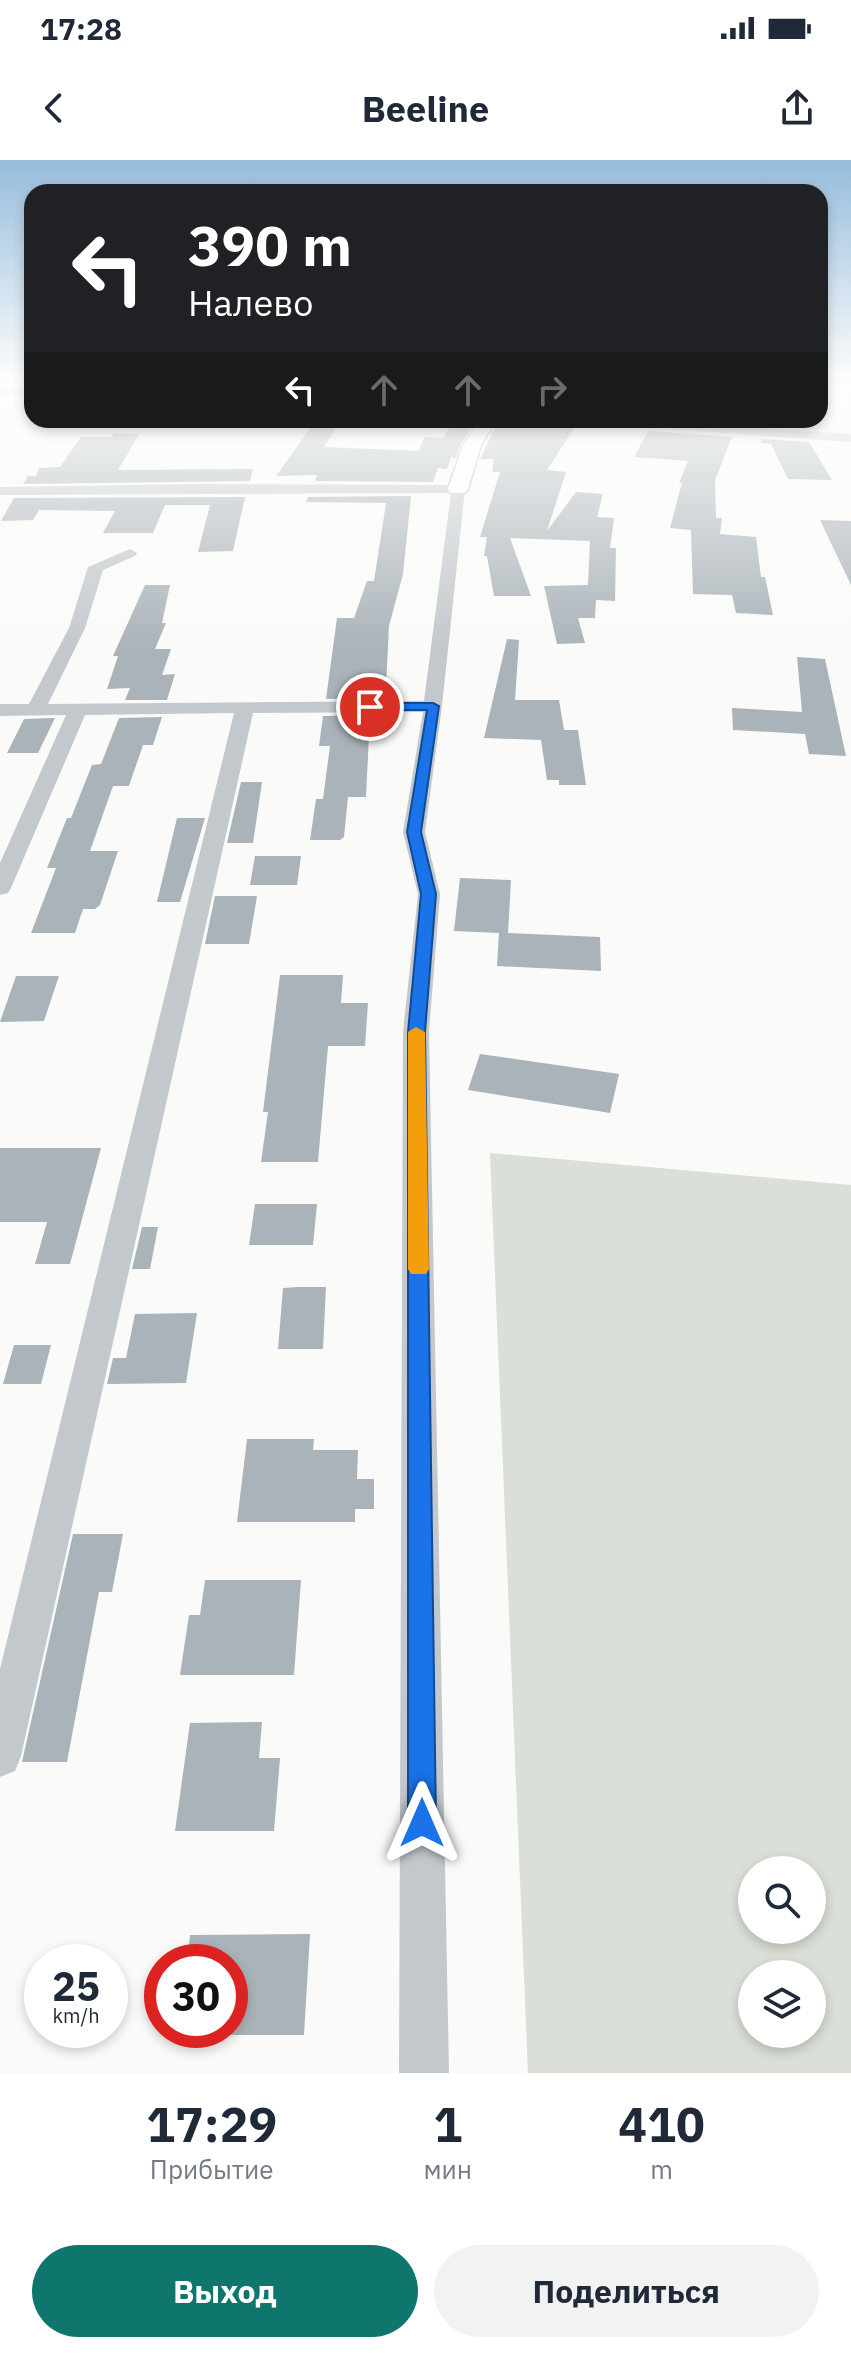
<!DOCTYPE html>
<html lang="ru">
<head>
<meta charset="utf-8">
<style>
	body { margin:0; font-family:"IBM Plex Sans",sans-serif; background:#f2f2f3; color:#1f2937; height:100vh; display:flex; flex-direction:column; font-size:30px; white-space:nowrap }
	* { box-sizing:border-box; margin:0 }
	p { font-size:26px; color:#747a83 }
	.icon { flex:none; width:44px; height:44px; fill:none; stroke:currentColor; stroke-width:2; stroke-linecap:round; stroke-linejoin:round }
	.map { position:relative; height:1913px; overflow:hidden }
	.drawer { display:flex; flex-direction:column; background:#fff; flex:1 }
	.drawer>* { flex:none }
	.banner { position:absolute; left:24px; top:24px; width:804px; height:244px; border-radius:24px; box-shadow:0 4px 12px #0003; background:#202124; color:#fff; overflow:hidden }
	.buttons { position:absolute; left:738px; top:1696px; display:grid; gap:16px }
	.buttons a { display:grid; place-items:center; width:88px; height:88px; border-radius:50%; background:#fff; box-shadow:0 4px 12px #0003; font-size:40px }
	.speed { position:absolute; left:24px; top:1784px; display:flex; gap:16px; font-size:40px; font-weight:700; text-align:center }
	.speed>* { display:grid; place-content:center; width:104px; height:104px; border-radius:50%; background:#fff; box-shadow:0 4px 12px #0003; line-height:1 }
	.speed small { font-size:20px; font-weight:400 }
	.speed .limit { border:12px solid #d22; background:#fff; color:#111 }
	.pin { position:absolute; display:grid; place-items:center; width:68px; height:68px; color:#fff; margin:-34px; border:4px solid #fff; border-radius:50%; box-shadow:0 2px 8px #0007 }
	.me { position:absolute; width:88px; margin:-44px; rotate:0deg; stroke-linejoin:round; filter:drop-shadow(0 0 6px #0008) }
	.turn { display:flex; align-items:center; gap:28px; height:168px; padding:0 32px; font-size:36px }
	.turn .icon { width:104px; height:104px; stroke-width:2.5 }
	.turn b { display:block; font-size:56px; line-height:68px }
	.lanes { display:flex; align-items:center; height:76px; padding:0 32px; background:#0003; justify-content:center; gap:40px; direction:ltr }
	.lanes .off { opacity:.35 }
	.eta { display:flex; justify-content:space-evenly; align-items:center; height:136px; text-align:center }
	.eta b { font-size:48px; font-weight:700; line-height:56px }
	.cta { display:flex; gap:16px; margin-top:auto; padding:16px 32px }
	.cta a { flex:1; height:92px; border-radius:48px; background:#0f766e; color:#fff; font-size:32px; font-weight:700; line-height:92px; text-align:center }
	.cta a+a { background:#f2f2f3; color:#1f2937 }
	.status { display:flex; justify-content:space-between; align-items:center; height:56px; padding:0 40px; background:#fff; direction:ltr }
	.status svg { height:22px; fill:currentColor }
	header { display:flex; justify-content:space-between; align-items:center; height:104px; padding:0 32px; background:#fff; font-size:36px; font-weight:700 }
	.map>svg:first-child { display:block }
</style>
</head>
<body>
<div class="status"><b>17:28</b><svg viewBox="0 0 49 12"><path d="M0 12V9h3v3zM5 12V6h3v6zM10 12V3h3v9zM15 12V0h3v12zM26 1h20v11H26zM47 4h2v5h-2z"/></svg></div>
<header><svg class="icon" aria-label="back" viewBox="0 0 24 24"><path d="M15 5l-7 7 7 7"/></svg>Beeline<svg class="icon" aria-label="share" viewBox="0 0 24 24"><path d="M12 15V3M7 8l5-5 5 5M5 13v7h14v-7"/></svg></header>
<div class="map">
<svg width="851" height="1913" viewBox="0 0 851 1913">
	<rect width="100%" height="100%" fill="#fafaf8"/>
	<!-- green -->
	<path fill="#dadfd7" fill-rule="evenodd" d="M 490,993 L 851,1025 L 851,1913 L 528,1913 ZM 752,1710 L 812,1710 L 812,1770 L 752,1770 ZM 752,1814 L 812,1814 L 812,1874 L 752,1874 Z"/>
	<!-- building -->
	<path fill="#aab3b9" d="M 454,262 L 475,263 L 461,283 L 456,298 L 451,297 L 447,309 L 438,308 L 433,322 L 315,321 L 317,315 L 276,316 L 314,263 L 339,264 L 324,287 L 419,291 L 424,277 L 443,278 Z
		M 514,262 L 576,265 L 547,310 L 566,312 L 547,371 L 576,332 L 603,334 L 597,357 L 614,358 L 610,388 L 616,388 L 615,441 L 596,440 L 595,458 L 578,458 L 585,483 L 557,484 L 544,426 L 588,425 L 590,381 L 510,378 L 531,436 L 494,436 L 487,396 L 484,396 L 487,377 L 480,377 L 500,312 L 492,312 L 494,299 L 480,299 L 497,264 Z
		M 648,271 L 732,277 L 715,320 L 716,358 L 722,358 L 720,374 L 756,377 L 761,417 L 765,417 L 773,455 L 736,453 L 732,435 L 693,434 L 691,370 L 670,368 L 682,323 L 679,323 L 688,301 L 634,297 Z
		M 114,273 L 139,274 L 118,310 L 253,309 L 250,321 L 23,324 L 28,316 L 36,316 L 39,308 L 60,307 L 81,277 L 111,277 Z
		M 762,279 L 809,282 L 832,320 L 788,319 L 771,284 L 760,283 Z
		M 411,336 L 403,414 L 389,466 L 386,526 L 373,526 L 371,538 L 326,539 L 337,458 L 354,458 L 367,421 L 374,421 L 386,343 L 306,342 L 308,337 Z
		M 245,337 L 233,391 L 198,392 L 210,345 L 165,345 L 153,373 L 103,373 L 115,351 L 39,350 L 33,360 L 1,361 L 14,338 Z
		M 820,360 L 851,361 L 851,425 Z
		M 145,425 L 170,425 L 162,463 L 166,463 L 155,489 L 171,489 L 162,515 L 175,514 L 167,540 L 125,540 L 130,528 L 107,529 L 118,496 L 113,496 Z
		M 507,479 L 519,480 L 515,540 L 559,540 L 564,570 L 578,570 L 586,625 L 559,625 L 559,620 L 547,620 L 541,580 L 484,578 Z
		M 797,497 L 825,499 L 846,596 L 809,594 L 805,574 L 733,570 L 732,548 L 802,552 Z
		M 370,555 L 366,637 L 348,637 L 344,677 L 340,680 L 310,680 L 316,639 L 323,639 L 330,586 L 319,586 L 323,556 Z
		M 162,557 L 153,585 L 143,585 L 129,626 L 113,626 L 90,691 L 118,691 L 100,745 L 95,749 L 83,749 L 75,773 L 31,773 L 56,708 L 47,708 L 67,658 L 71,658 L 92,605 L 101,604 L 119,558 Z
		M 52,558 L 55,558 L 38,593 L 7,593 L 24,559 Z
		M 241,622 L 262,622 L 253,683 L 227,683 Z
		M 177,658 L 205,658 L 180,742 L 157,742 Z
		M 255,696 L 301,696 L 297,725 L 250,725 Z
		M 460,718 L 511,720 L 508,773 L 600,777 L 601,811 L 497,806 L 499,773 L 454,771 Z
		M 215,736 L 257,736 L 249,784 L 205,784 Z
		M 280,815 L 343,815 L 341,843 L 368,843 L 365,886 L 328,886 L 318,1002 L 261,1002 L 268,952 L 263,952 Z
		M 16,816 L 59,816 L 44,861 L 0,862 Z
		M 480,894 L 619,914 L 610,953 L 468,930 Z
		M 0,988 L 101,988 L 70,1104 L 35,1104 L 47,1062 L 0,1062 Z
		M 255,1044 L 317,1044 L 313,1085 L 249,1085 Z
		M 142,1067 L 158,1067 L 150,1109 L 132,1109 Z
		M 297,1127 L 326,1127 L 323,1189 L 278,1189 L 283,1128 Z
		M 197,1153 L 186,1223 L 107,1224 L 113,1198 L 126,1198 L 135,1154 Z
		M 14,1185 L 51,1185 L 41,1224 L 3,1224 Z
		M 247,1279 L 314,1279 L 313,1290 L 358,1290 L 357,1319 L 374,1319 L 374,1349 L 355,1349 L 355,1362 L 237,1362 Z
		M 73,1374 L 123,1374 L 112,1432 L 99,1432 L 67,1602 L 22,1602 Z
		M 205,1420 L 301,1420 L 294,1515 L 180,1515 L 189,1455 L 200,1455 Z
		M 262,1562 L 259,1598 L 280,1598 L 274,1671 L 175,1671 L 190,1563 Z
		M 310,1774 L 304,1875 L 230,1875 L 230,1802 L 187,1802 L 190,1775 Z"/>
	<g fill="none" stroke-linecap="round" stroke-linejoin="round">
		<defs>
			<path id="secondary" d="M 480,260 L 496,260 L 481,285 L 468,329 L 465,333 L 451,333 L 448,329 L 463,285 Z"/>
		</defs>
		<!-- secondary casing -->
		<use href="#secondary" stroke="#b3babf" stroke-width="3"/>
		<!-- street -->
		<path fill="#c3c8cc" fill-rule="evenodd" d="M 32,228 L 32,234 L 0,235 L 0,229 Z
			M 592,260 L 648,260 L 851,274 L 851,282 L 598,264 Z
			M 201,324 L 458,325 L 465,329 L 442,546 L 425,672 L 440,734 L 429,872 L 449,1913 L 399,1913 L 403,872 L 418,734 L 403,672 L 423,552 L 253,553 L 21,1596 L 15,1611 L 0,1617 L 0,1509 L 234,553 L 85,555 L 11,728 L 8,733 L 0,735 L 0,703 L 66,555 L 0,556 L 0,544 L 29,544 L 69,468 L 88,407 L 130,389 L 137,393 L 135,396 L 103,410 L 85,468 L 48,544 L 424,541 L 451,333 L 0,335 L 0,327 Z"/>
		<!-- secondary -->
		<use href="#secondary" fill="#fff" fill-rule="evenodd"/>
	</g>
	<!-- sky -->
	<linearGradient id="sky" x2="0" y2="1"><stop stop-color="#96bcdc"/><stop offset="0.45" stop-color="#fdfdfc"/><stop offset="1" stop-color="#fdfdfc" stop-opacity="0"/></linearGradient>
	<rect width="851" height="490" fill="url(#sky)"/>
	<!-- route -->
	<path fill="#1a73e8" stroke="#114b97" stroke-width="2" d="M 433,543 L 439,546 L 421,672 L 436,734 L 425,872 L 436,1663 L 432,1673 L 422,1677 L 412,1673 L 408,1663 L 408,872 L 421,734 L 407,672 L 427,550 L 370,550 L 364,547 L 370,543 Z"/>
	<!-- slow -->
	<path fill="#f59e0b" d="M 416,867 L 425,872 L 429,1109 L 426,1114 L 411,1114 L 408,1109 L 408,872 Z"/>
</svg>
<div class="buttons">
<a><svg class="icon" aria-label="search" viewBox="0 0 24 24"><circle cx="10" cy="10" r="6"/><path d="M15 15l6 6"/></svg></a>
<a><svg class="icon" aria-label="layers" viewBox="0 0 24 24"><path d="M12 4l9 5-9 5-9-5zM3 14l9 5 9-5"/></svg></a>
</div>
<div class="speed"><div>25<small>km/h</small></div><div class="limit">30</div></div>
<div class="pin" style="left:370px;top:547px;background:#d93025"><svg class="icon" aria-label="arrive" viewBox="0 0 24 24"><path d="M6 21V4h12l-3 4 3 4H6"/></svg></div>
<svg class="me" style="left:422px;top:1663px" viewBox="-20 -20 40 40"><path d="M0-17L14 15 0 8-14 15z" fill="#1a73e8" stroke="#fff" stroke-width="4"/></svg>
<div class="banner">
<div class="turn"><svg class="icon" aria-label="left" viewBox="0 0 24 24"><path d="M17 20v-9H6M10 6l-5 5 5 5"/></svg><div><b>390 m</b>Налево</div></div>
<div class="lanes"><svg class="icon" aria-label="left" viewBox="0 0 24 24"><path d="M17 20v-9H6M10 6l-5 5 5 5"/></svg><svg class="icon off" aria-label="ahead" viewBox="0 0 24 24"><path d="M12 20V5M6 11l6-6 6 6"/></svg><svg class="icon off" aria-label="ahead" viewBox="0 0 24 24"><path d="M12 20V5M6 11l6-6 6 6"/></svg><svg class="icon off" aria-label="right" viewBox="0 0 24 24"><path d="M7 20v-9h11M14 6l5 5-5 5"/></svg></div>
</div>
</div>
<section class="drawer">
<div class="eta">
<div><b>17:29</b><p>Прибытие</p></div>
<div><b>1</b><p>мин</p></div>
<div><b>410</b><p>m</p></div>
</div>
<div class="cta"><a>Выход</a><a>Поделиться</a></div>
</section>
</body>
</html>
